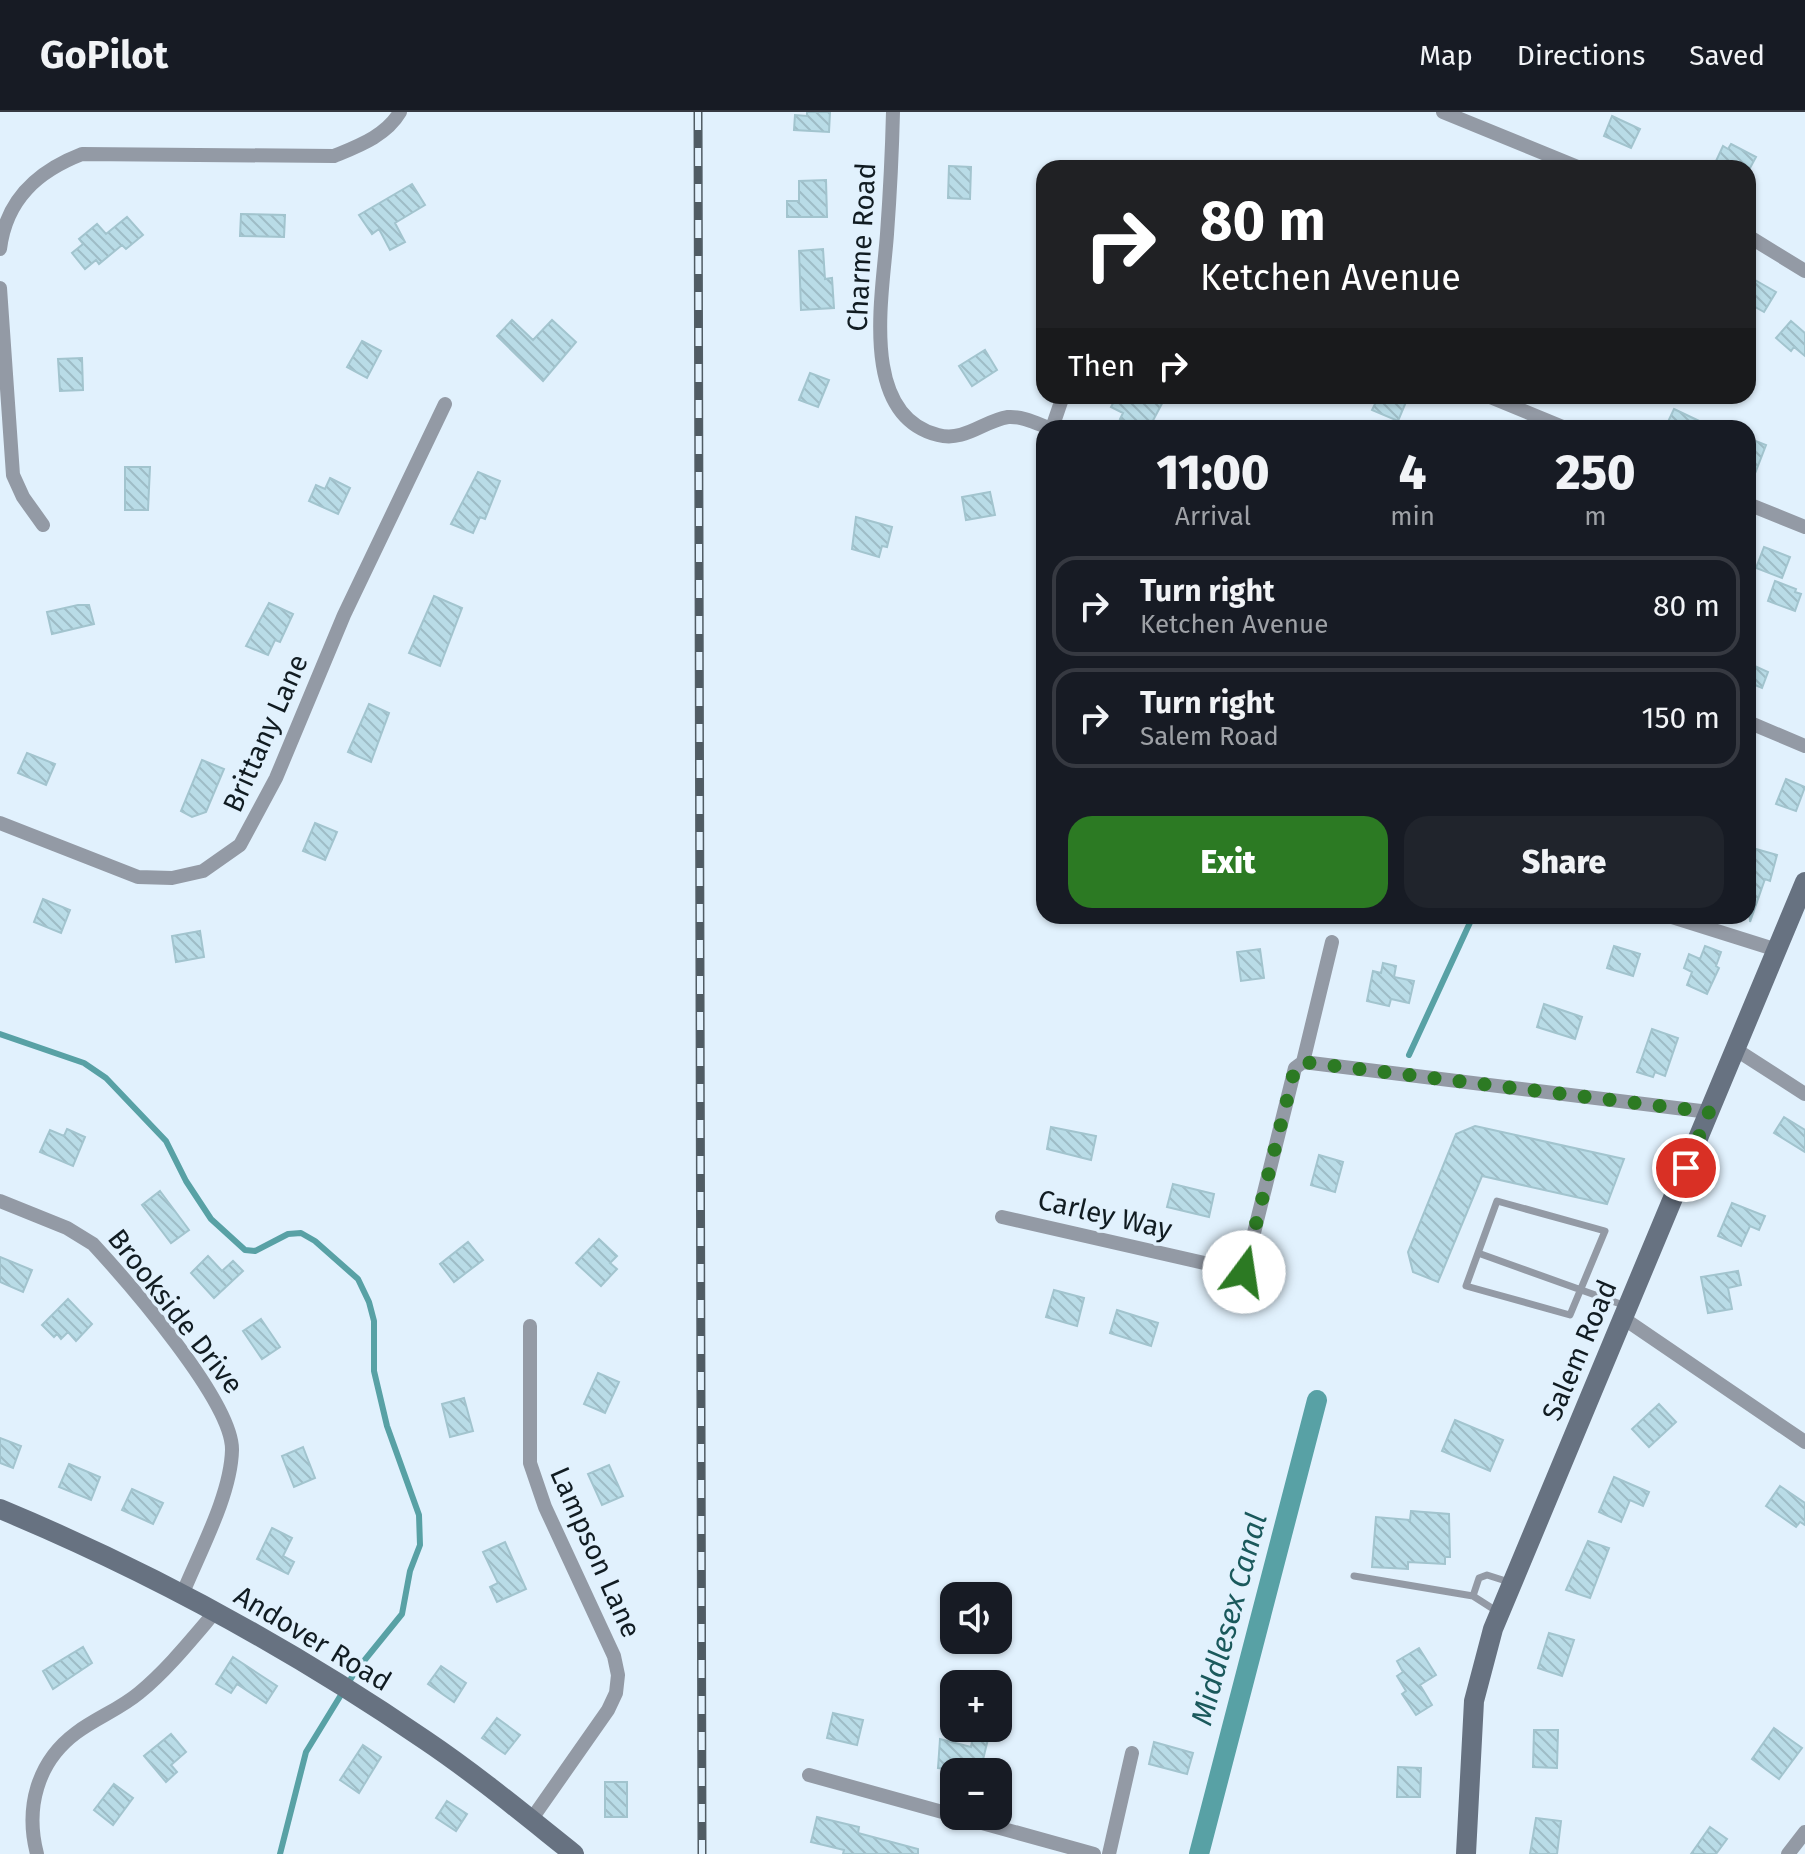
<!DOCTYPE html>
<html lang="en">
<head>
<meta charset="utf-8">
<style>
	body { margin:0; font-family:"Fira Sans",sans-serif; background:#20242c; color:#f1f3f6; height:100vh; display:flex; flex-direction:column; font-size:30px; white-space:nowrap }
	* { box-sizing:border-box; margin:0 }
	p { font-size:26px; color:#9ea1a6 }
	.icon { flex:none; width:44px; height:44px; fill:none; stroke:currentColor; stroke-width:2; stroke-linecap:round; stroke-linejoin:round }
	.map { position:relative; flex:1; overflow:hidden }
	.side { position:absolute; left:1036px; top:308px; width:720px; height:504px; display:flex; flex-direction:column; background:#171b24; border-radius:24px; box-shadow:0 2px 6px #0004 }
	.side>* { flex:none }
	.hud { position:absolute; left:1036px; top:48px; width:720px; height:244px; border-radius:24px; box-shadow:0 2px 6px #0004; background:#202124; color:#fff; overflow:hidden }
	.buttons { position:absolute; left:940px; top:1470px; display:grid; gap:16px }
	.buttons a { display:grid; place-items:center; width:72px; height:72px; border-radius:16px; background:#171b24; box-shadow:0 2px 6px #0004; font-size:40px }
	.pin { position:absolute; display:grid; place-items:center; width:68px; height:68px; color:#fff; margin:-34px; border:4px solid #fff; border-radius:50%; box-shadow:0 2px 8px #0007 }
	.me { position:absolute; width:88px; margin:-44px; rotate:14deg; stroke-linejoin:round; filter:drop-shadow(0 0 6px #0008) }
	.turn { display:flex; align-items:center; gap:28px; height:168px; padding:0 32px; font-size:36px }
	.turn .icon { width:104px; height:104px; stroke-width:2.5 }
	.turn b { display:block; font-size:56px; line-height:68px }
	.then { display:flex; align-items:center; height:76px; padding:0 32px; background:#0003; gap:16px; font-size:30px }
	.eta { display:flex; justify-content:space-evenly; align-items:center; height:136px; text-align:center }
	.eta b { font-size:48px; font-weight:800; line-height:56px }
	.primary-button { display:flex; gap:16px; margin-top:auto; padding:16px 32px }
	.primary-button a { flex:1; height:92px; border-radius:24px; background:#2c7a23; color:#fff; font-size:32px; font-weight:800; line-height:92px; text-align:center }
	.primary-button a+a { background:#20242c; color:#f1f3f6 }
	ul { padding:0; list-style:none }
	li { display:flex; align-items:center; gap:24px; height:100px; margin:0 16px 12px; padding:0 16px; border:4px solid #363941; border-radius:24px }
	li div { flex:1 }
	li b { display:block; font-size:30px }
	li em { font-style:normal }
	header { display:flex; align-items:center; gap:48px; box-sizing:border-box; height:112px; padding:0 40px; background:#171b24; border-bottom:2px solid #363941 }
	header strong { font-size:38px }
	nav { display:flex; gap:44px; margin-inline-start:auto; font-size:28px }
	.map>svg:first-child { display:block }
</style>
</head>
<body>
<header>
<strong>GoPilot</strong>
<nav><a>Map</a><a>Directions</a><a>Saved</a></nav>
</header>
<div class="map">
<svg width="1805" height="1742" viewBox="0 0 1805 1742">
	<defs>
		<pattern id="building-back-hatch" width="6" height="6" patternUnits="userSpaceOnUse" patternTransform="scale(2)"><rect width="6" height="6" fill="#b9dce7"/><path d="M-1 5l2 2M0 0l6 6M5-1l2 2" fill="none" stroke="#9ebcc6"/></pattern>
	</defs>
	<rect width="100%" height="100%" fill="#e1f1fd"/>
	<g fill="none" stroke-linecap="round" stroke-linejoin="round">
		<!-- stream -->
		<path stroke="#58a1a5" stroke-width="6" d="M 0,922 L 84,951 L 106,966 L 166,1029 L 186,1069 L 211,1107 L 245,1138 L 255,1139 L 288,1122 L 301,1121 L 315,1129 L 358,1167 L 369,1190 L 374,1209 L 374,1259 L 387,1314 L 419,1403 L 420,1433 L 410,1459 L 402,1502 L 355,1560 L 306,1640 L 280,1742
			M 1409,943 L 1473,804"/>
		<!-- canal -->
		<path stroke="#58a1a5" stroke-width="20" d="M 1199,1742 L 1317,1288"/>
	</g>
	<!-- building -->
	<path fill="url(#building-back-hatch)" stroke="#a2c4ce" stroke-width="2" d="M 807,0 L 830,0 L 829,20 L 794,18 L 795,3 L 807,4 Z
		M 1612,4 L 1640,17 L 1631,36 L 1604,24 Z
		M 1731,32 L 1756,45 L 1750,56 L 1729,56 L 1716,49 L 1723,34 L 1728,37 Z
		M 949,54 L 971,55 L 970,87 L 948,86 Z
		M 826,68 L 827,105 L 787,105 L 787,89 L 799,89 L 799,69 Z
		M 412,72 L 425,93 L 395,111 L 405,130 L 390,138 L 379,117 L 372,122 L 359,103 Z
		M 241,102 L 285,103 L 284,125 L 240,124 Z
		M 127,105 L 143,123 L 126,137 L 122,133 L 99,152 L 96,148 L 85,157 L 72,141 L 83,132 L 79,127 L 97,112 L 106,122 Z
		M 823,137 L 825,167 L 832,166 L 834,196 L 801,198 L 799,139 Z
		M 1748,164 L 1776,180 L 1764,200 L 1748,191 Z
		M 512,208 L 533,228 L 552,208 L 576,230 L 543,269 L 497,224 Z
		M 1791,209 L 1805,221 L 1805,244 L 1794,235 L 1791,239 L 1776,226 Z
		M 362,229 L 381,239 L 367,266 L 347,255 Z
		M 985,238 L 997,258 L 972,274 L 959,254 Z
		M 82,246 L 83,278 L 60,279 L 58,247 Z
		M 810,261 L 829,268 L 818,295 L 799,288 Z
		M 1117,284 L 1166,284 L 1149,316 L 1138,316 L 1120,307 L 1123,301 L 1111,295 Z
		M 1379,284 L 1393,284 L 1406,290 L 1398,309 L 1372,298 Z
		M 1674,297 L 1714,316 L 1665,316 Z
		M 1748,326 L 1766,333 L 1749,377 L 1748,376 Z
		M 125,355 L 150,355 L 148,398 L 125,398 Z
		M 478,360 L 500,369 L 485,407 L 480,405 L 473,421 L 451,412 Z
		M 330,366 L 350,376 L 338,402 L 309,389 L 316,373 L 325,377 Z
		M 990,380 L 995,403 L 966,408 L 962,385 Z
		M 856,405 L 892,415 L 887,435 L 882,434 L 879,445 L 852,437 Z
		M 1764,435 L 1790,445 L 1782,466 L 1756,456 Z
		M 1775,469 L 1796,477 L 1795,480 L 1801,482 L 1795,499 L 1768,489 Z
		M 434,484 L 462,496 L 440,554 L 409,541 Z
		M 269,491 L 293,502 L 280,530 L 275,528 L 268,543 L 246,534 Z
		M 78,493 L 89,493 L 94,512 L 52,522 L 47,500 Z
		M 1748,551 L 1768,560 L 1762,576 L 1748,570 Z
		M 369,592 L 389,601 L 371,650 L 348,640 Z
		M 27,641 L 55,652 L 46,673 L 18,661 Z
		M 202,648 L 224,657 L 206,700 L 192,705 L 181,699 Z
		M 1786,667 L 1805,675 L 1796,699 L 1776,692 Z
		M 315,711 L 337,720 L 325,748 L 303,739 Z
		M 1756,737 L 1777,743 L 1770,769 L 1765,767 L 1750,810 L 1748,766 Z
		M 43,787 L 70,798 L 61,821 L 34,810 Z
		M 200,819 L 204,845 L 176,850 L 172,824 Z
		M 1614,834 L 1640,842 L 1633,864 L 1607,856 Z
		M 1705,834 L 1721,840 L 1716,854 L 1719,856 L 1707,882 L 1687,873 L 1692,860 L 1684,856 L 1689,842 L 1700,847 Z
		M 1260,837 L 1264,866 L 1241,869 L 1237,840 Z
		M 1383,851 L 1396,854 L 1394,865 L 1414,869 L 1409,891 L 1391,887 L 1389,894 L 1367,889 L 1373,859 L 1381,861 Z
		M 1544,892 L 1582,905 L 1575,927 L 1537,915 Z
		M 1652,917 L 1678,926 L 1665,964 L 1655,960 L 1653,965 L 1637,960 Z
		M 1784,1005 L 1805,1018 L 1805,1040 L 1774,1021 Z
		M 1475,1014 L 1624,1047 L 1607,1092 L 1482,1064 L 1438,1170 L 1413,1160 L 1408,1140 L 1456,1022 Z
		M 1051,1015 L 1096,1024 L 1091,1048 L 1047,1037 Z
		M 67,1017 L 85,1025 L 73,1054 L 40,1040 L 50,1018 L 64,1024 Z
		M 1319,1043 L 1343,1050 L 1335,1080 L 1311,1073 Z
		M 1173,1072 L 1214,1082 L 1209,1105 L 1167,1095 Z
		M 160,1079 L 189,1118 L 171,1131 L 142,1093 Z
		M 1732,1091 L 1765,1104 L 1759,1118 L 1750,1114 L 1741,1134 L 1718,1124 Z
		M 599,1127 L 617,1144 L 610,1151 L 617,1157 L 601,1174 L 576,1151 Z
		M 468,1130 L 483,1148 L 454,1170 L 440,1152 Z
		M 208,1144 L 222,1159 L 233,1149 L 243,1159 L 214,1186 L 191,1161 Z
		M 0,1145 L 32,1158 L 23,1180 L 0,1170 Z
		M 1738,1159 L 1741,1173 L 1728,1176 L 1732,1197 L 1708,1201 L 1701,1165 Z
		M 1054,1178 L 1084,1186 L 1077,1214 L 1046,1205 Z
		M 68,1187 L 92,1212 L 76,1229 L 68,1220 L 61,1227 L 57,1222 L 54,1225 L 42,1213 Z
		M 1117,1198 L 1158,1211 L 1151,1234 L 1110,1221 Z
		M 261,1207 L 280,1235 L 262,1247 L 243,1219 Z
		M 598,1261 L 619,1270 L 605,1301 L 584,1292 Z
		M 464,1286 L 473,1319 L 450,1325 L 442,1292 Z
		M 1659,1292 L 1676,1310 L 1649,1335 L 1632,1317 Z
		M 1455,1308 L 1503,1328 L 1490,1359 L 1442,1339 Z
		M 0,1326 L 21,1334 L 13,1356 L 0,1351 Z
		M 303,1335 L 315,1366 L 294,1375 L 282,1344 Z
		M 69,1352 L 100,1365 L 91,1388 L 59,1375 Z
		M 609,1353 L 623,1384 L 602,1393 L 588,1362 Z
		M 1614,1365 L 1649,1380 L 1643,1394 L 1630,1388 L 1621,1410 L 1599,1400 Z
		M 1780,1374 L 1805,1391 L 1805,1413 L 1800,1410 L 1796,1415 L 1766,1394 Z
		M 132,1377 L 163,1391 L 153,1412 L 122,1398 Z
		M 1411,1399 L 1449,1402 L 1450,1445 L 1445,1445 L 1445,1452 L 1408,1450 L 1408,1457 L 1372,1455 L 1376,1405 L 1410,1408 Z
		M 272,1416 L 292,1426 L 283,1444 L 294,1450 L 288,1462 L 257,1447 Z
		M 1588,1429 L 1609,1436 L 1590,1486 L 1566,1478 Z
		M 505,1430 L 526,1477 L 497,1490 L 490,1475 L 498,1471 L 483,1440 Z
		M 1549,1521 L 1574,1528 L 1562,1564 L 1538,1556 Z
		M 83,1535 L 92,1551 L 53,1577 L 43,1559 Z
		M 1419,1536 L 1436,1563 L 1420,1573 L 1432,1593 L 1416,1603 L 1402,1582 L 1406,1579 L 1397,1564 L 1403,1560 L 1397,1549 Z
		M 233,1545 L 277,1574 L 266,1591 L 237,1572 L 231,1581 L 216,1572 Z
		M 441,1554 L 466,1571 L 454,1590 L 428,1572 Z
		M 833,1601 L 863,1608 L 857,1633 L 827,1626 Z
		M 497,1606 L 520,1623 L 505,1642 L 482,1626 Z
		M 1774,1616 L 1802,1636 L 1779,1667 L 1752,1647 Z
		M 1534,1618 L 1558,1618 L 1557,1656 L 1533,1655 Z
		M 171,1622 L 186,1640 L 171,1653 L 177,1660 L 166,1670 L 144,1644 Z
		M 973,1624 L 988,1627 L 980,1660 L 938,1656 L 940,1627 L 971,1635 Z
		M 1154,1630 L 1193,1641 L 1187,1662 L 1149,1652 Z
		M 363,1633 L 381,1645 L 359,1681 L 340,1668 Z
		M 1398,1655 L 1421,1656 L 1420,1685 L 1397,1685 Z
		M 605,1670 L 627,1670 L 627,1705 L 605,1705 Z
		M 114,1672 L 133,1686 L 113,1713 L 94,1698 Z
		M 447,1689 L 467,1702 L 456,1719 L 436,1706 Z
		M 817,1705 L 859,1715 L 858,1721 L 918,1737 L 918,1742 L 843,1742 L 844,1738 L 811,1730 Z
		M 1536,1706 L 1561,1709 L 1557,1742 L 1530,1742 Z
		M 1710,1715 L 1727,1727 L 1716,1742 L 1691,1742 Z"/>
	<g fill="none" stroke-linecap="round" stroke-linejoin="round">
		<!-- lane -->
		<path stroke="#939aa5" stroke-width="7" d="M 1478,1141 L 1497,1089 L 1605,1119 L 1570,1203 L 1466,1174 L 1478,1141 L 1626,1194
			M 1354,1464 L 1473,1484
			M 1498,1500 L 1473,1484 L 1479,1466 L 1487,1463 L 1509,1470"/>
		<!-- street -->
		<path stroke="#939aa5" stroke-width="14" d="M 893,0 C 892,41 890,81 887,122 C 883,181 858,303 938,323 C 965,330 983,309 1008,305 C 1022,304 1036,311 1049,316
			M 1443,0 L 1580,56
			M 1748,124 L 1805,159
			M 0,137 C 6,87 38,59 82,42 L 334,44 C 358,34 386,24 400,0
			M 0,176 L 13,363 L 23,385 L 43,413
			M 1488,284 L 1565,316
			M 1052,316 L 1063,284
			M 1748,392 L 1805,415
			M 1748,610 L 1805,634
			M 0,711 L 138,765 L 172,766 L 203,759 L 240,733 L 276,666 L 344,503 L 445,292
			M 1669,804 L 1777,838
			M 1735,937 L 1805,982
			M 1303,950 L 1709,1000
			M 0,1089 L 67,1116 L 93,1132 C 128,1170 233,1290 232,1338 C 231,1383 199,1441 182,1483
			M 1002,1105 L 1244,1160
			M 1236,1193 L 1295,956 L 1303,950 L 1332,830
			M 1623,1206 L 1805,1330
			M 530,1214 L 530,1351 L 545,1395 L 614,1544 L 618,1563 L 616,1581 L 608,1598 L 531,1708
			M 809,1663 L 1094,1742
			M 37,1742 C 25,1696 37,1650 76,1621 C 96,1606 120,1597 139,1581 C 167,1558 191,1528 215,1500
			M 1109,1742 L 1132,1641
			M 1788,1742 L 1805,1720"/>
		<!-- secondary -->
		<path stroke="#677281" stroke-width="20" d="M 0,1397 C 149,1459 292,1537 425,1628 C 477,1663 525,1703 574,1742
			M 1466,1742 L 1474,1589 L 1493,1517 L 1805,770"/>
		<defs>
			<path id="rail" d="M 698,0 L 702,1742"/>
		</defs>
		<!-- rail casing -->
		<use href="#rail" stroke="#505c64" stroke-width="9"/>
		<!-- rail -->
		<use href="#rail" stroke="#e1f1fd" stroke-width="6" stroke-dasharray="18" stroke-linecap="butt"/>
	</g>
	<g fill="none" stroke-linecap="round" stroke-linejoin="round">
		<!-- route -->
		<path stroke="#2c7a23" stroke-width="14" stroke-dasharray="0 25.2" d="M 1244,1160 L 1295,956 L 1303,950 L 1709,1000 L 1686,1056"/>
	</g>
	<g text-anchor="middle" stroke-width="7" stroke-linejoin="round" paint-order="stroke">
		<!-- street labels -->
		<g font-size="28" fill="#111c22" stroke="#e1f1fd">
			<text transform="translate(861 135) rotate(-87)" y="10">Charme Road</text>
			<text transform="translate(265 621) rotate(-66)" y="10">Brittany Lane</text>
			<text transform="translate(1105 1102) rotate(13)" y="10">Carley Way</text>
			<text transform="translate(176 1199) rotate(52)" y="10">Brookside Drive</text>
			<text transform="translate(1579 1238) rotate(-67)" y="10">Salem Road</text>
			<text transform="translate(596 1440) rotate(66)" y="10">Lampson Lane</text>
			<text transform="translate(313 1526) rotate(31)" y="10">Andover Road</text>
		</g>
		<!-- water labels -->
		<g font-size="30" font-style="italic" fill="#1a595c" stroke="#e1f1fd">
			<text transform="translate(1229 1507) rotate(-75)" y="10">Middlesex Canal</text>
		</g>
	</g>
</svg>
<div class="buttons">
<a><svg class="icon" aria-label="sound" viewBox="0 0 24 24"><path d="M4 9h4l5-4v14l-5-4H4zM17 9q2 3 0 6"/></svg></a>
<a>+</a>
<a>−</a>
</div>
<div class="pin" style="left:1686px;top:1056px;background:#d93025"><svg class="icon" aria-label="arrive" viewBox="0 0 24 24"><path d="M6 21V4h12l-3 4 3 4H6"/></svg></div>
<svg class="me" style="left:1244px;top:1160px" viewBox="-20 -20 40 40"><circle r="19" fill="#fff"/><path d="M0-13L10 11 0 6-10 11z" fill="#2c7a23"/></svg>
<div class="hud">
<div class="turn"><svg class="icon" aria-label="right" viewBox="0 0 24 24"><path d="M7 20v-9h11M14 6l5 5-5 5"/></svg><div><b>80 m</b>Ketchen Avenue</div></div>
<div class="then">Then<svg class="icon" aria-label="right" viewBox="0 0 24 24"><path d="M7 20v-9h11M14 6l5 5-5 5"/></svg></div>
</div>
<section class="side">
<div class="eta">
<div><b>11:00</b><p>Arrival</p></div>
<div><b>4</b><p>min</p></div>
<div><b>250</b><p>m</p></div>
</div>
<ul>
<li><svg class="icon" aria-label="right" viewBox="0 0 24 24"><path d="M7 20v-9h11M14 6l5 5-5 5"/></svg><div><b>Turn right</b><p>Ketchen Avenue</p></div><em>80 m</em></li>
<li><svg class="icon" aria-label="right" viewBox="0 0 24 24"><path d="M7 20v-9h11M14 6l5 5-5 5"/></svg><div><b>Turn right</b><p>Salem Road</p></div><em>150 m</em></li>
</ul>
<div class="primary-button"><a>Exit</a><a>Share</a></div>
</section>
</div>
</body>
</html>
